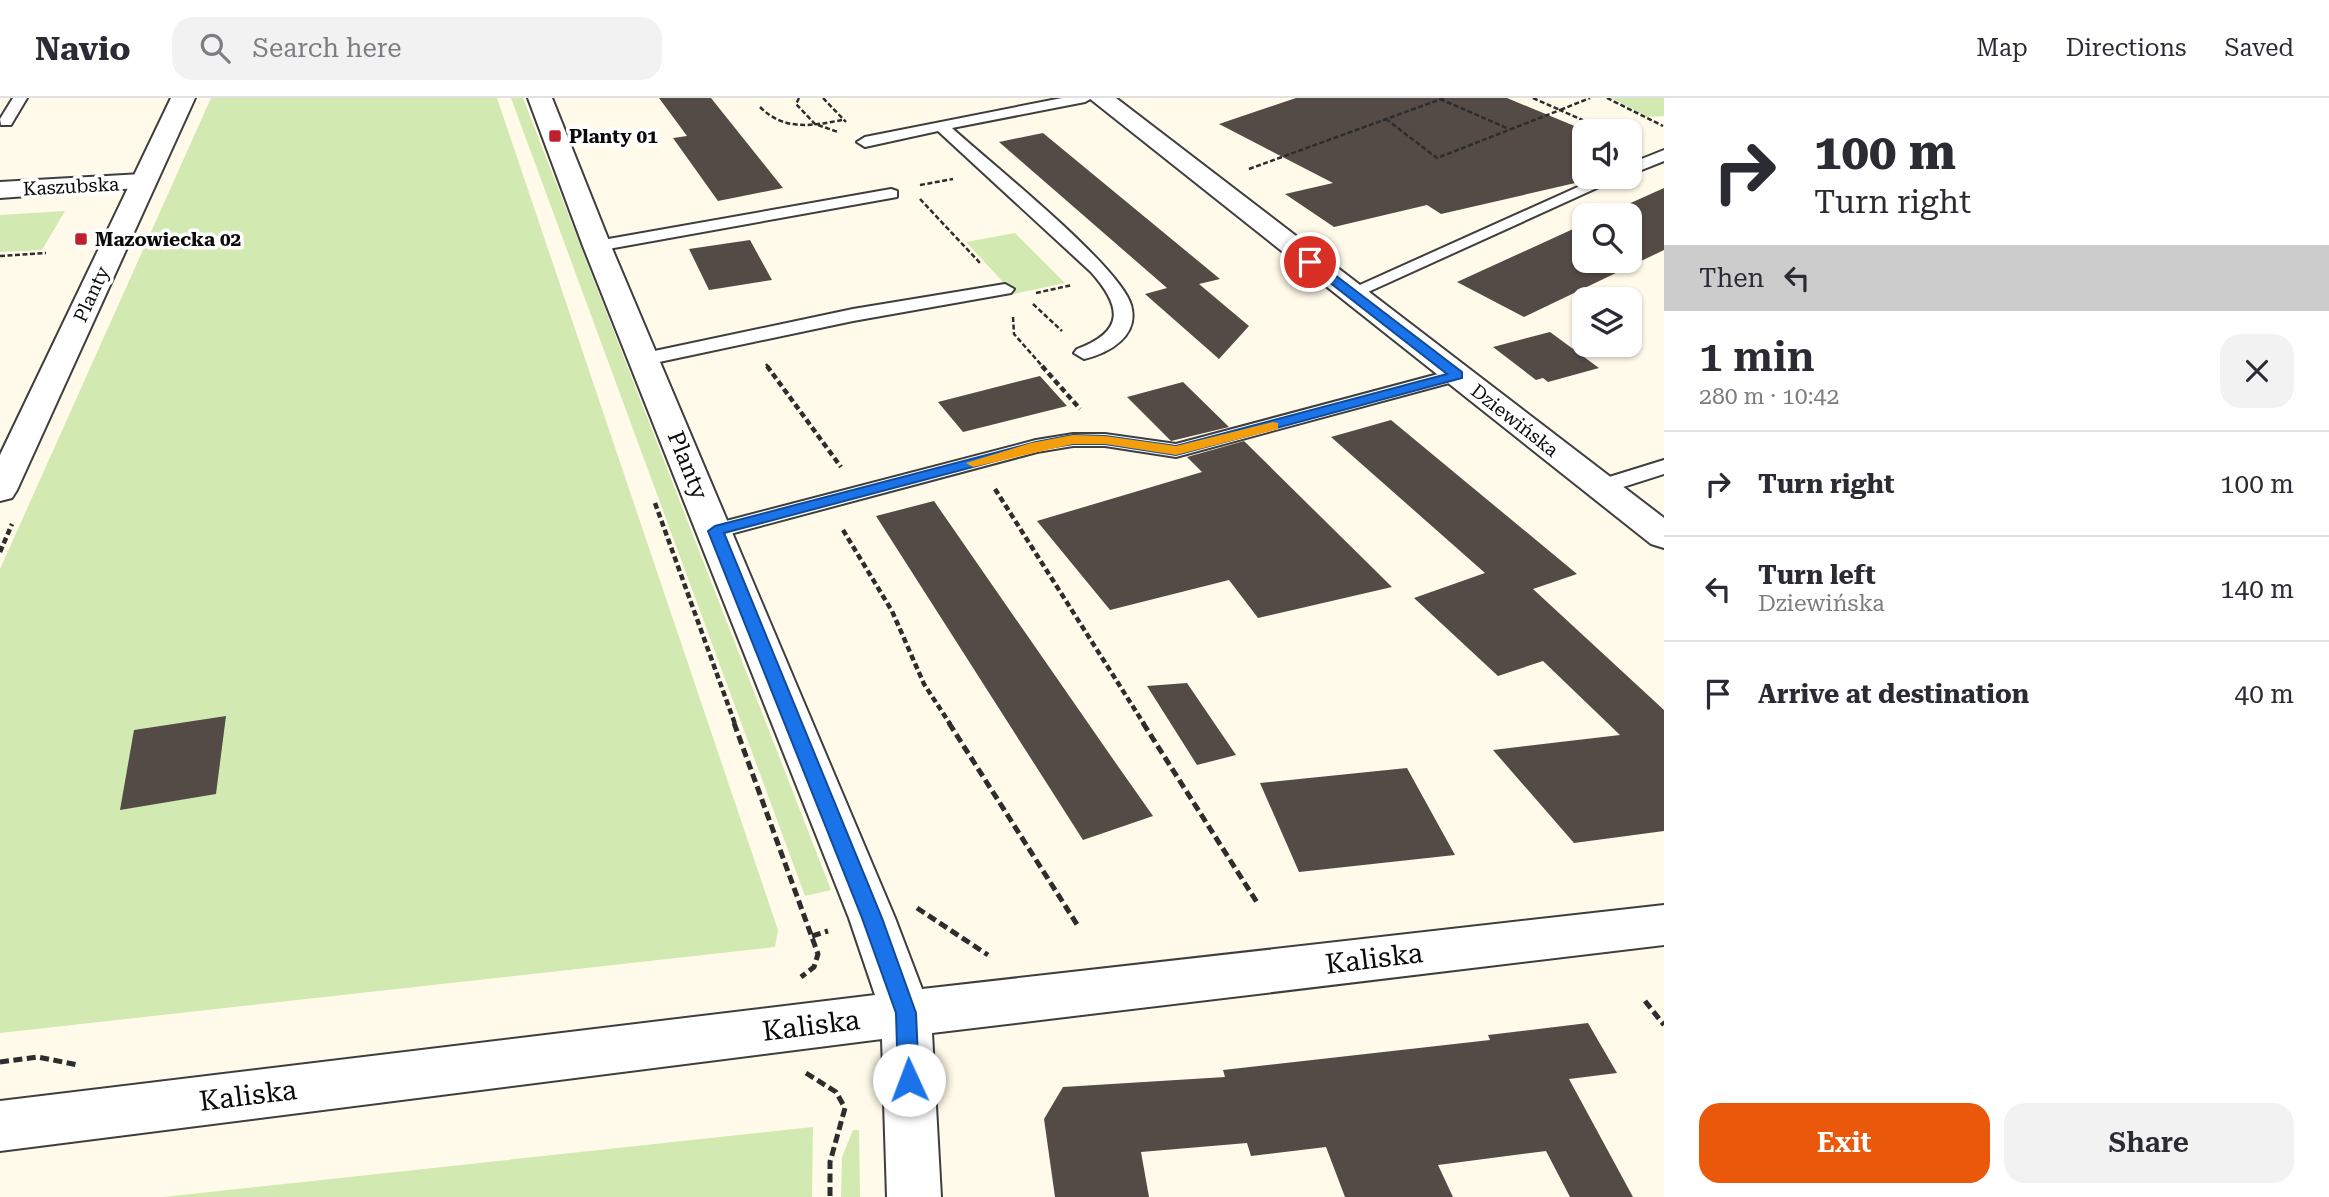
<!DOCTYPE html>
<html lang="en">
<head>
<meta charset="utf-8">
<style>
	body { margin:0; font-family:"Roboto Serif",serif; background:#f2f2f3; color:#2b2b33; height:100vh; display:flex; flex-direction:column; font-size:26px; white-space:nowrap }
	* { box-sizing:border-box; margin:0 }
	p { font-size:23px; color:#7c7c81 }
	.icon { flex:none; width:38px; height:38px; fill:none; stroke:currentColor; stroke-width:2; stroke-linecap:round; stroke-linejoin:round }
	.map { position:relative; flex:1; overflow:hidden }
	.sheet { display:flex; flex-direction:column; background:#fff; width:665px }
	.sheet>* { flex:none }
	.top-card { background:#fff; color:#2b2b33; overflow:hidden }
	.tools { position:absolute; left:1572px; top:21px; display:grid; gap:14px }
	.tools a { display:grid; place-items:center; width:70px; height:70px; border-radius:14px; background:#fff; box-shadow:0 2px 5px #0004; font-size:35px }
	.pin { position:absolute; display:grid; place-items:center; width:60px; height:60px; color:#fff; margin:-30px; border:4px solid #fff; border-radius:50%; box-shadow:0 2px 7px #0007 }
	.me { position:absolute; width:77px; margin:-38px; rotate:358deg; stroke-linejoin:round; filter:drop-shadow(0 0 5px #0008) }
	.turn { display:flex; align-items:center; gap:24px; height:147px; padding:0 35px; font-size:32px }
	.turn .icon { width:91px; height:91px; stroke-width:2.5 }
	.turn b { display:block; font-size:49px; line-height:60px }
	.then { display:flex; align-items:center; height:66px; padding:0 35px; background:#0003; gap:14px; font-size:26px }
	.round { display:grid; place-items:center; flex:none; width:74px; height:74px; border-radius:21px; background:#f2f2f3 }
	.summary { display:flex; align-items:center; justify-content:space-between; height:119px; padding:0 35px }
	h1 { font-size:42px; font-weight:600; line-height:52px }
	.action { display:flex; gap:14px; margin-top:auto; padding:14px 35px }
	.action a { flex:1; height:80px; border-radius:21px; background:#ea580c; color:#fff; font-size:28px; font-weight:600; line-height:80px; text-align:center }
	.action a+a { background:#f2f2f3; color:#2b2b33 }
	ul { padding:0; list-style:none }
	li { display:flex; align-items:center; gap:21px; height:105px; padding:0 35px; border-top:2px solid #e1e1e2 }
	li div { flex:1 }
	li b { display:block; font-size:26px }
	li em { font-style:normal }
	header { display:flex; align-items:center; gap:42px; box-sizing:border-box; height:98px; padding:0 35px; background:#fff; border-bottom:2px solid #e1e1e2 }
	header strong { font-size:33px }
	nav { display:flex; gap:38px; margin-inline-start:auto; font-size:24px }
	.search { width:490px; height:63px; background:#f2f2f3; display:flex; align-items:center; gap:18px; box-sizing:border-box; padding:0 24px; border-radius:21px; color:#7c7c81; font-size:26px }
	main { display:flex; flex:1; min-height:0 }
	.map>svg:first-child { display:block }
</style>
</head>
<body>
<header>
<strong>Navio</strong>
<div class="search"><svg class="icon" aria-label="search" viewBox="0 0 24 24"><circle cx="10" cy="10" r="6"/><path d="M15 15l6 6"/></svg>Search here</div>
<nav><a>Map</a><a>Directions</a><a>Saved</a></nav>
</header>
<main>
<div class="map">
<svg width="1664" height="1099" viewBox="0 0 1664 1099">
	<rect width="100%" height="100%" fill="#fffae9"/>
	<!-- green -->
	<path fill="#d2eab2" d="M 211,0 L 497,0 L 778,832 L 775,849 L 0,935 L 0,471 Z
		M 511,0 L 523,0 L 831,792 L 805,798 Z
		M 1612,0 L 1664,0 L 1664,18 L 1647,19 Z
		M 65,113 L 42,152 L 0,154 L 0,117 Z
		M 1015,135 L 1065,185 L 1014,196 L 966,144 Z
		M 813,1029 L 812,1099 L 163,1099 Z
		M 853,1032 L 859,1032 L 860,1099 L 841,1099 L 842,1059 Z"/>
	<!-- building -->
	<path fill="#544b47" d="M 659,0 L 711,0 L 783,90 L 718,103 L 673,40 L 687,38 Z
		M 1296,0 L 1507,0 L 1584,32 L 1584,83 L 1441,116 L 1427,107 L 1334,129 L 1285,96 L 1333,85 L 1219,26 Z
		M 1043,35 L 1220,181 L 1199,186 L 1249,228 L 1219,261 L 1145,196 L 1167,190 L 999,44 Z
		M 1664,90 L 1664,152 L 1524,219 L 1457,184 L 1584,126 L 1584,163 L 1629,163 L 1629,117 L 1604,117 Z
		M 750,142 L 772,182 L 709,192 L 689,151 Z
		M 1550,234 L 1599,270 L 1548,284 L 1543,280 L 1536,282 L 1493,249 Z
		M 1040,278 L 1067,308 L 963,334 L 938,304 Z
		M 1183,284 L 1229,329 L 1171,343 L 1127,299 Z
		M 1391,322 L 1577,476 L 1533,491 L 1664,612 L 1664,733 L 1574,745 L 1493,652 L 1620,637 L 1543,563 L 1498,578 L 1414,500 L 1485,475 L 1331,339 Z
		M 1244,343 L 1392,489 L 1258,520 L 1229,482 L 1110,512 L 1037,423 L 1202,374 L 1187,359 Z
		M 934,403 L 1115,664 L 1153,718 L 1083,742 L 876,418 Z
		M 1187,585 L 1236,657 L 1197,667 L 1147,588 Z
		M 226,618 L 216,696 L 120,712 L 134,632 Z
		M 1407,670 L 1455,757 L 1299,774 L 1260,685 Z
		M 1588,925 L 1617,975 L 1569,981 L 1633,1099 L 1570,1099 L 1546,1053 L 1438,1067 L 1453,1099 L 1345,1099 L 1326,1049 L 1251,1058 L 1247,1045 L 1141,1054 L 1149,1099 L 1055,1099 L 1044,1021 L 1063,989 L 1225,979 L 1223,972 L 1490,942 L 1488,937 Z"/>
	<g fill="none" stroke-linecap="round" stroke-linejoin="round">
		<defs>
			<path id="service" d="M 13,0 L 27,0 L 11,27 L 1,27 L 0,21 Z
				M 1062,0 L 1092,0 L 1085,4 L 952,30 C 989,64 1120,168 1131,207 C 1140,238 1109,255 1084,261 L 1074,255 L 1077,251 C 1125,233 1122,209 1091,174 L 938,33 L 865,49 L 857,44 L 865,39 Z
				M 1664,52 L 1664,63 L 1629,77 L 1629,66 Z
				M 1600,79 L 1621,79 L 1357,199 L 1351,200 L 1342,195 Z
				M 891,91 L 897,93 L 897,99 L 597,153 L 588,148 L 597,143 Z
				M 1005,186 L 1014,191 L 1011,195 L 853,223 L 645,267 L 635,261 L 645,255 L 853,211 Z
				M 1457,271 L 1467,277 L 1464,281 L 1176,359 L 1105,348 L 1073,348 L 1037,354 L 715,440 L 707,438 L 704,433 L 707,428 L 1036,342 L 1073,336 L 1105,336 L 1176,346 Z
				M 1664,362 L 1664,376 L 1601,396 L 1590,389 L 1593,384 Z"/>
			<path id="minor" d="M 1089,0 L 1116,0 L 1664,420 L 1664,450 L 1651,446 Z
				M 142,76 L 151,79 L 155,84 L 151,89 L 0,100 L 0,84 Z"/>
			<path id="tertiary" d="M 171,0 L 195,0 L 17,392 L 12,400 L 0,403 L 0,357 Z
				M 528,0 L 552,0 L 611,148 L 895,820 L 922,891 L 1664,807 L 1664,847 L 932,935 L 941,1099 L 887,1099 L 882,941 L 0,1053 L 0,1003 L 875,897 L 849,820 L 583,148 Z"/>
		</defs>
		<!-- service casing -->
		<use href="#service" stroke="#3e3e3e" stroke-width="4"/>
		<!-- minor casing -->
		<use href="#minor" stroke="#3e3e3e" stroke-width="4"/>
		<!-- tertiary casing -->
		<use href="#tertiary" stroke="#3e3e3e" stroke-width="4"/>
		<!-- path-far2 -->
		<path stroke="#2d2d2d" stroke-width="2.5" stroke-dasharray="5 2.5" stroke-linecap="butt" d="M 799,0 L 796,6 L 815,26 L 838,34
			M 823,0 L 846,24
			M 1533,0 L 1560,12 L 1590,0
			M 1607,0 L 1663,28
			M 1440,1 L 1509,31
			M 760,9 C 784,33 811,28 842,22
			M 1386,21 L 1437,60 L 1560,12 L 1607,33
			M 1249,71 L 1444,0
			M 920,87 L 953,81
			M 920,101 L 981,166
			M 0,158 L 46,155
			M 1036,195 L 1072,187
			M 1033,206 L 1062,233
			M 1013,219 L 1014,236 L 1044,270
			M 766,266 L 769,270"/>
		<!-- path-far1 -->
		<path stroke="#2d2d2d" stroke-width="4.5" stroke-dasharray="6 3.5" stroke-linecap="butt" d="M 767,268 L 841,369
			M 1042,268 L 1080,311
			M 995,391 L 1144,626
			M 655,405 L 735,626
			M 843,432 L 892,513 L 924,586 L 950,626
			M 0,454 L 12,426"/>
		<!-- path -->
		<path stroke="#2d2d2d" stroke-width="5" stroke-dasharray="9 4.5" stroke-linecap="butt" d="M 734,625 L 818,856 L 814,869 L 801,879
			M 949,625 L 1078,828
			M 1143,625 L 1258,806
			M 917,810 L 988,857
			M 812,838 L 828,833
			M 1645,903 L 1664,927
			M 0,964 L 38,959 L 78,967
			M 806,975 L 836,994 L 845,1010 L 830,1064 L 830,1099"/>
		<!-- service -->
		<use href="#service" fill="#fff" fill-rule="evenodd"/>
		<!-- minor -->
		<use href="#minor" fill="#fff" fill-rule="evenodd"/>
		<!-- tertiary -->
		<use href="#tertiary" fill="#fff" fill-rule="evenodd"/>
	</g>
	<!-- route -->
	<path fill="#1a73e8" stroke="#114b97" stroke-width="2" d="M 1306,161 L 1314,161 L 1462,274 L 1462,280 L 1176,357 L 1105,346 L 1073,346 L 1037,352 L 724,435 L 882,820 L 916,915 L 919,982 L 916,989 L 909,992 L 902,989 L 898,982 L 896,915 L 862,820 L 708,433 L 715,428 L 1036,344 L 1073,337 L 1105,338 L 1176,348 L 1447,276 L 1306,166 Z"/>
	<!-- slow -->
	<path fill="#f59e0b" d="M 1273,324 L 1278,325 L 1278,331 L 1176,357 L 1105,346 L 1073,346 L 973,369 L 966,365 L 1031,345 L 1073,337 L 1105,338 L 1176,348 Z"/>
	<!-- markers -->
	<g fill="#bf1f2e" stroke="#fff" stroke-width="2.5">
		<rect x="548" y="31" width="14" height="14" rx="3.5"/>
		<rect x="74" y="134" width="14" height="14" rx="3.5"/>
	</g>
	<g text-anchor="middle" stroke-width="7" stroke-linejoin="round" paint-order="stroke">
		<!-- far-poi labels -->
		<g font-size="19" font-weight="bold" fill="#0b0b0b" stroke="#fff" text-anchor="start">
			<text x="569" y="45">Planty 01</text>
			<text x="95" y="148">Mazowiecka 02</text>
		</g>
		<!-- far-street labels -->
		<g font-size="19" fill="#0b0b0b" stroke="#fff">
			<text transform="translate(71 88) rotate(-3)" y="7">Kaszubska</text>
			<text transform="translate(91 196) rotate(-65)" y="7">Planty</text>
			<text transform="translate(1515 322) rotate(38)" y="7">Dziewińska</text>
		</g>
		<!-- street labels -->
		<g font-size="23" fill="#0b0b0b" stroke="#fff">
			<text transform="translate(688 367) rotate(68)" y="8">Planty</text>
		</g>
		<!-- near-street labels -->
		<g font-size="28" fill="#0b0b0b" stroke="#fff">
			<text transform="translate(1374 860) rotate(-7)" y="10">Kaliska</text>
			<text transform="translate(811 927) rotate(-7)" y="10">Kaliska</text>
			<text transform="translate(248 997) rotate(-7)" y="10">Kaliska</text>
		</g>
	</g>
</svg>
<div class="tools">
<a><svg class="icon" aria-label="sound" viewBox="0 0 24 24"><path d="M4 9h4l5-4v14l-5-4H4zM17 9q2 3 0 6"/></svg></a>
<a><svg class="icon" aria-label="search" viewBox="0 0 24 24"><circle cx="10" cy="10" r="6"/><path d="M15 15l6 6"/></svg></a>
<a><svg class="icon" aria-label="layers" viewBox="0 0 24 24"><path d="M12 4l9 5-9 5-9-5zM3 14l9 5 9-5"/></svg></a>
</div>
<div class="pin" style="left:1310px;top:164px;background:#d93025"><svg class="icon" aria-label="arrive" viewBox="0 0 24 24"><path d="M6 21V4h12l-3 4 3 4H6"/></svg></div>
<svg class="me" style="left:909px;top:982px" viewBox="-20 -20 40 40"><circle r="19" fill="#fff"/><path d="M0-13L10 11 0 6-10 11z" fill="#1a73e8"/></svg>
</div>
<section class="sheet">
<div class="top-card">
<div class="turn"><svg class="icon" aria-label="right" viewBox="0 0 24 24"><path d="M7 20v-9h11M14 6l5 5-5 5"/></svg><div><b>100 m</b>Turn right</div></div>
<div class="then">Then<svg class="icon" aria-label="left" viewBox="0 0 24 24"><path d="M17 20v-9H6M10 6l-5 5 5 5"/></svg></div>
</div>
<div class="summary"><div><h1>1 min</h1><p>280 m · 10:42</p></div><a class="round"><svg class="icon" aria-label="close" viewBox="0 0 24 24"><path d="M6 6l12 12M18 6L6 18"/></svg></a></div>
<ul>
<li><svg class="icon" aria-label="right" viewBox="0 0 24 24"><path d="M7 20v-9h11M14 6l5 5-5 5"/></svg><div><b>Turn right</b></div><em>100 m</em></li>
<li><svg class="icon" aria-label="left" viewBox="0 0 24 24"><path d="M17 20v-9H6M10 6l-5 5 5 5"/></svg><div><b>Turn left</b><p>Dziewińska</p></div><em>140 m</em></li>
<li><svg class="icon" aria-label="arrive" viewBox="0 0 24 24"><path d="M6 21V4h12l-3 4 3 4H6"/></svg><div><b>Arrive at destination</b></div><em>40 m</em></li>
</ul>
<div class="action"><a>Exit</a><a>Share</a></div>
</section>
</main>
</body>
</html>
